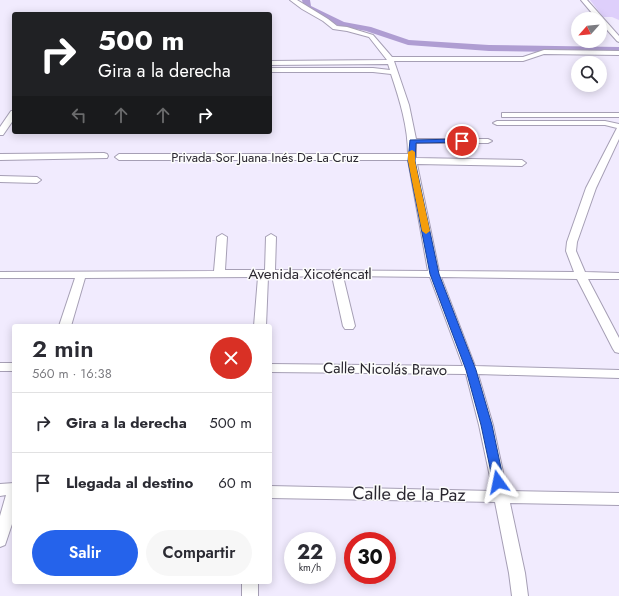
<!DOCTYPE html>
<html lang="es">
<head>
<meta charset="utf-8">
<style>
	body { margin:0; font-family:Jost,sans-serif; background:#f7f7f7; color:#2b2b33; height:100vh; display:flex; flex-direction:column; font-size:15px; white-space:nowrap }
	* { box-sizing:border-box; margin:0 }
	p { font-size:13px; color:#7c7c81 }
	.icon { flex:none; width:22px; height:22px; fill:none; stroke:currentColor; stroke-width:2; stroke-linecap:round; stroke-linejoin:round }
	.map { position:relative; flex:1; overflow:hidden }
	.details { position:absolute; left:12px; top:324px; width:260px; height:260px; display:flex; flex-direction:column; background:#fff; border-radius:4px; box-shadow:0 2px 10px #0003 }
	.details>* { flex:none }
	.hud { position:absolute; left:12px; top:12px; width:260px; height:122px; border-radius:4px; box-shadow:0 2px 10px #0003; background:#202124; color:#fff; overflow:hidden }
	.needle { width:26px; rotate:243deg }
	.fabs { position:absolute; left:571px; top:12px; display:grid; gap:8px }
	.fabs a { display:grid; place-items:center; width:36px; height:36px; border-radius:50%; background:#fff; box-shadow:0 2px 10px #0003; font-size:20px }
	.speed { position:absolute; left:284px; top:532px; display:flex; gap:8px; font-size:20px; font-weight:700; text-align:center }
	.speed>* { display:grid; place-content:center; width:52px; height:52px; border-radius:50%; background:#fff; box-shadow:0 2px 10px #0003; line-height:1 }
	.speed small { font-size:10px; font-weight:400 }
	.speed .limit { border:6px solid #d22; background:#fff; color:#111 }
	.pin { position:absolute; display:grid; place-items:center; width:34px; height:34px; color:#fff; margin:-17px; border:2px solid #fff; border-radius:50%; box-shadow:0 1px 4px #0007 }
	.me { position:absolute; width:44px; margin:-22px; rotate:348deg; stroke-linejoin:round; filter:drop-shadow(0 0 3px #0008) }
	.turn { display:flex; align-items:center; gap:14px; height:84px; padding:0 20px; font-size:18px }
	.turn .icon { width:52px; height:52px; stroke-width:2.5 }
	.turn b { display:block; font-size:28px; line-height:34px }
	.lanes { display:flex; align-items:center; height:38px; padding:0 20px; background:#0003; justify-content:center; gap:20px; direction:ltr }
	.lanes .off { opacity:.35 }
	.round { display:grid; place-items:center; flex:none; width:42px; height:42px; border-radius:21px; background:#f7f7f7 }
	.head { display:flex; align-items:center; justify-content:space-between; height:68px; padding:0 20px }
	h1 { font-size:24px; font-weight:600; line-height:30px }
	.button { display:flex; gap:8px; margin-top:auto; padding:8px 20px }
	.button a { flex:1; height:46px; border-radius:24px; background:#2563eb; color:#fff; font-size:16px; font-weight:600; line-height:46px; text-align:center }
	.button a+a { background:#f7f7f7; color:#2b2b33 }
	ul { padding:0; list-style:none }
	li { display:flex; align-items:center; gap:12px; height:60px; padding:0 20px; border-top:1px solid #e1e1e2 }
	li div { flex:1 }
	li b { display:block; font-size:15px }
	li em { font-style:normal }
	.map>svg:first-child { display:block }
</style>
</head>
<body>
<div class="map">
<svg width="619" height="596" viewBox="0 0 619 596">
	<rect width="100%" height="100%" fill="#f1ebfe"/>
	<!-- green -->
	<path fill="#decffb" d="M 590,0 L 619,0 L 619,20 L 612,17 L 603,17 Z"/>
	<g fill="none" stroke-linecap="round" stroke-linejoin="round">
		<!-- river -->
		<path fill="#af9dd2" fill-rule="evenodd" d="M 302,0 L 310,0 L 311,6 L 344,22 L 371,27 L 409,40 L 489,45 L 619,47 L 619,53 L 489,51 L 408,45 L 366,31 L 339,26 L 304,9 Z"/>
		<defs>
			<path id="minor" d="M 290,0 L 297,0 L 328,19 L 337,26 L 347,27 L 373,35 L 392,57 L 523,57 L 544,50 L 619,51 L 619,55 L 544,54 L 523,61 L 394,61 L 409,105 L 416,139 L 488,139 L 492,141 L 488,143 L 416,143 L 416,158 L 522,160 L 526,163 L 522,166 L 417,164 L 439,271 L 574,272 L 566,251 L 567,242 L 586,188 L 617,128 L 605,125 L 497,125 L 493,123 L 497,121 L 605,121 L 619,124 L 619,139 L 596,188 L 577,242 L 576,251 L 585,272 L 619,273 L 619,279 L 588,279 L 619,338 L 619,353 L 615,352 L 613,349 L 577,279 L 441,277 L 475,366 L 619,370 L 619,378 L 478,374 L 493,425 L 507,491 L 619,493 L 619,505 L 510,503 L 525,573 L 528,596 L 512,596 L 509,573 L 495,502 L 270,498 L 270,486 L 493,491 L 479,425 L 466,374 L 270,372 L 270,364 L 463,366 L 430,277 L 343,276 L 355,326 L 353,329 L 345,329 L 343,326 L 332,276 L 268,277 L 266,326 L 254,326 L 258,277 L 85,278 L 71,326 L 59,326 L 75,278 L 0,278 L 0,272 L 214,271 L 217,237 L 222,234 L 227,237 L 225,270 L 265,270 L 266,237 L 271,234 L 276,237 L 275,270 L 428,271 L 408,160 L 119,160 L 115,157 L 119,154 L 408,154 C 408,127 400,101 391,74 L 373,72 L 270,72 L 270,68 L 373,68 L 390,70 L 388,64 L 270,65 L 270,61 L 387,60 L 369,37 L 347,31 L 333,29 L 323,21 L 302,9 Z
				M 581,0 L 587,0 L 619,36 L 619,42 L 617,41 L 600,22 L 600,19 L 597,19 Z
				M 11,111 L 14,111 L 14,119 L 3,135 L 0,135 L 0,127 Z
				M 502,113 L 619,113 L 619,117 L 502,117 Z
				M 104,153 L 107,154 L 108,156 L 107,158 L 0,160 L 0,154 Z
				M 0,176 L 37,177 L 41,180 L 37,183 L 0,182 Z
				M 0,363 L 14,363 L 14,371 L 0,371 Z
				M 14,483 L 14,518 L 5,545 L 0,547 L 0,516 L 6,495 L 0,496 L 0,484 Z
				M 242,582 L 258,582 L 258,596 L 242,596 Z"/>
		</defs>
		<!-- minor casing -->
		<use href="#minor" stroke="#a69fb5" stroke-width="2"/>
		<!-- minor -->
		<use href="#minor" fill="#fff" fill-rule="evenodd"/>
	</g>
	<!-- route -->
	<path fill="#2563eb" stroke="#184099" d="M 462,139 L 465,141 L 464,142 L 416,143 L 415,161 L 439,274 L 476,370 L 492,425 L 504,482 L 503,485 L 498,486 L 494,485 L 493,482 L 481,425 L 466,370 L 430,274 L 408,161 L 410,140 Z"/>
	<!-- slow -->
	<path fill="#f59e0b" d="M 412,150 L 415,152 L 415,161 L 430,231 L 426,234 L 422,231 L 408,161 L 408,152 Z"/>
	<g text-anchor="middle" stroke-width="3" stroke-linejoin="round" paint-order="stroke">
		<!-- far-street labels -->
		<g font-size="13" fill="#29262f" stroke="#fcfcfc">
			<text x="265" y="162">Privada Sor Juana Inés De La Cruz</text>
		</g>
		<!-- street labels -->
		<g font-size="15" fill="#29262f" stroke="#fcfcfc">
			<text x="310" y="279">Avenida Xicoténcatl</text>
			<text transform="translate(385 369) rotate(1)" y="5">Calle Nicolás Bravo</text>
		</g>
		<!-- near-street labels -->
		<g font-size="18" fill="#29262f" stroke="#fcfcfc">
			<text transform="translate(409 494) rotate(1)" y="6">Calle de la Paz</text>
		</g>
	</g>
</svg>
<div class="fabs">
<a><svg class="needle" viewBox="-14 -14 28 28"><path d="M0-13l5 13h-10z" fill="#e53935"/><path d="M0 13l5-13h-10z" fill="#7c7c81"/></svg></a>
<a><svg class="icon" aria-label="search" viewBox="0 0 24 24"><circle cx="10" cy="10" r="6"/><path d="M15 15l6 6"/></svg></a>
</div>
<div class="speed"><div>22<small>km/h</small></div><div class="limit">30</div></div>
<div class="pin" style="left:462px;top:141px;background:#d93025"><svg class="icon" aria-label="arrive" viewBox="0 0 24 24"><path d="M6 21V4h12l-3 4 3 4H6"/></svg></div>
<svg class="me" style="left:498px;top:482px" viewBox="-20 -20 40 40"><path d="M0-17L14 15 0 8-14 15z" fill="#2563eb" stroke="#fff" stroke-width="4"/></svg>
<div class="hud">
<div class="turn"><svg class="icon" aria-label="right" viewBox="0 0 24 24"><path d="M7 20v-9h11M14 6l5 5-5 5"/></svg><div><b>500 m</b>Gira a la derecha</div></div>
<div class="lanes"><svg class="icon off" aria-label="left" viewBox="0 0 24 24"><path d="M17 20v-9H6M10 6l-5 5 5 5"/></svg><svg class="icon off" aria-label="ahead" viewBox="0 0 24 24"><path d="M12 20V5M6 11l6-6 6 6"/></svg><svg class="icon off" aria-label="ahead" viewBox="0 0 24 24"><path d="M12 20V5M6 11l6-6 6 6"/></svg><svg class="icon" aria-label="right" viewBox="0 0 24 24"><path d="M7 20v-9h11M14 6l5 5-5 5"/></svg></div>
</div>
<section class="details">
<div class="head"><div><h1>2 min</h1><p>560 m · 16:38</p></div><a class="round" style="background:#d93025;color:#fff"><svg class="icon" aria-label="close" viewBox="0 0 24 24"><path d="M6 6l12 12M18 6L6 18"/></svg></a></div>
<ul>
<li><svg class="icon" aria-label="right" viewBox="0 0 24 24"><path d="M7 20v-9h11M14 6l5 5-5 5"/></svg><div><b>Gira a la derecha</b></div><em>500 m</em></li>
<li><svg class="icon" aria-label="arrive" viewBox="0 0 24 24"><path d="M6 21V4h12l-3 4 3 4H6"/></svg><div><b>Llegada al destino</b></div><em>60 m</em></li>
</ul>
<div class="button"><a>Salir</a><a>Compartir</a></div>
</section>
</div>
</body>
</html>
